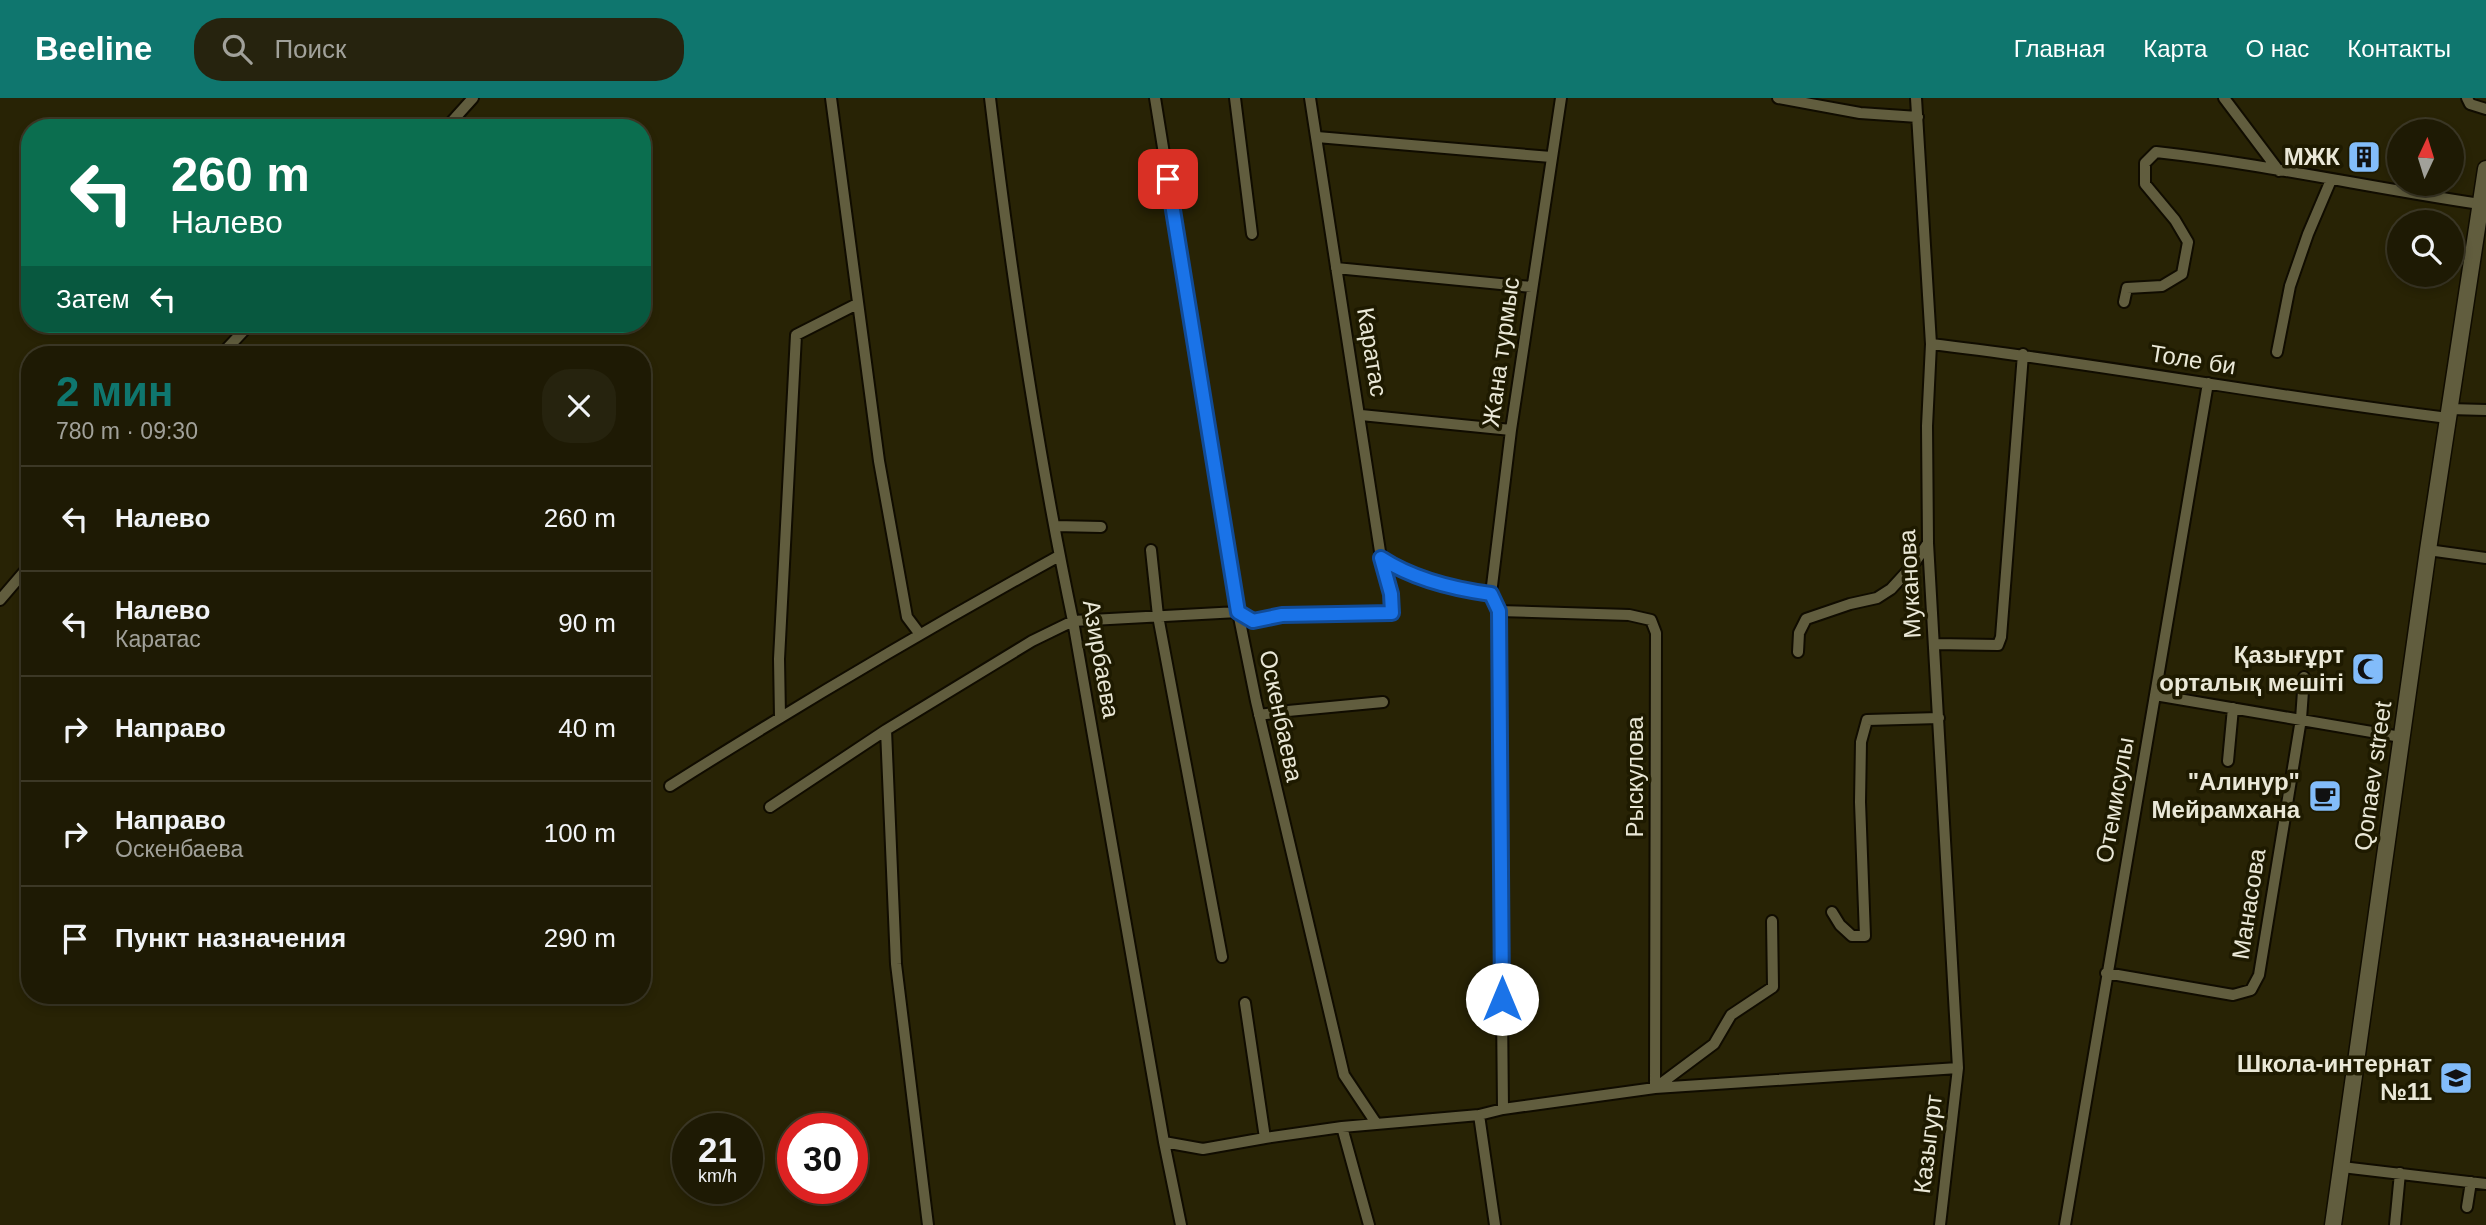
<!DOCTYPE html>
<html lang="ru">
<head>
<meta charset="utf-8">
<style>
	body { margin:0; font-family:Helvetica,sans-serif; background:#26230e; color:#f1f3f6; height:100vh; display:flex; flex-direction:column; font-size:26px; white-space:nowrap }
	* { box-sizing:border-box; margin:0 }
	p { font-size:23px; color:#a1a19a }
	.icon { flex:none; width:38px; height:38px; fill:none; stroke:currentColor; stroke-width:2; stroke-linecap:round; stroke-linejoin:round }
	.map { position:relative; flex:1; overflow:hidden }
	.drawer { position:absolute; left:21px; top:248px; width:630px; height:658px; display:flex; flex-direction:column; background:#1e1a04; border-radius:28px; box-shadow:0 4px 10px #0003,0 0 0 2px #3c3826 }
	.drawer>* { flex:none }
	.banner { position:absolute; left:21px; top:21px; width:630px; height:214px; border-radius:28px; box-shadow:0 4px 10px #0003,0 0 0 2px #3c3826; background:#0b6e4f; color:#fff; overflow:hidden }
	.needle { width:46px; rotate:4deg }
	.controls { position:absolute; left:2387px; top:21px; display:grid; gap:14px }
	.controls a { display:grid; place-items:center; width:77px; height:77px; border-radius:50%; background:#1e1a04; box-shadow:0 4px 10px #0003,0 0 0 2px #3c3826; font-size:35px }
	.speed { position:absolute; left:672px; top:1015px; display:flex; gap:14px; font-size:35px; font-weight:700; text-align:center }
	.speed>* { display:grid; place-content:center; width:91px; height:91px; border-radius:50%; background:#1e1a04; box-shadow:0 4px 10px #0003,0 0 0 2px #3c3826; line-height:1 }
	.speed small { font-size:18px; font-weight:400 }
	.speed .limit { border:10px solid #d22; background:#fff; color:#111 }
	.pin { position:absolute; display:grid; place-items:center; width:60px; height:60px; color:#fff; margin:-30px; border-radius:14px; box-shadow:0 4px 10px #0006 }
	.me { position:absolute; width:77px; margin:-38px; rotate:0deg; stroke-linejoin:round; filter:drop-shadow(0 0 5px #0008) }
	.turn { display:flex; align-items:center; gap:24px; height:147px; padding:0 35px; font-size:32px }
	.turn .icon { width:91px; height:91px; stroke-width:2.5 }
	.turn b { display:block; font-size:49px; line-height:60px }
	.then { display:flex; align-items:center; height:66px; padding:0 35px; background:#0003; gap:14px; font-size:26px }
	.round { display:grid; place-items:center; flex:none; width:74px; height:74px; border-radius:28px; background:#26230e }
	.overview { display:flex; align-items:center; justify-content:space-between; height:119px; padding:0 35px }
	h1 { font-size:42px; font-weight:700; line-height:52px; color:#0f766e }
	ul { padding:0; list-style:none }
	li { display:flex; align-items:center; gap:21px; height:105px; padding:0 35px; border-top:2px solid #3c3826 }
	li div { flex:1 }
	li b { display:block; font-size:26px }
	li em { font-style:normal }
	header { display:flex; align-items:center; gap:42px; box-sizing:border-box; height:98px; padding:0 35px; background:#0f766e; color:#fff }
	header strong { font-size:33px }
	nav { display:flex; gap:38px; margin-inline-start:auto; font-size:24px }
	.search { width:490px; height:63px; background:#26230e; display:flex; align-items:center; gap:18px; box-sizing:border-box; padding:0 24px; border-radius:28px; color:#a1a19a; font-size:26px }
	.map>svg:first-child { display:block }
</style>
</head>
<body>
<header>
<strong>Beeline</strong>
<div class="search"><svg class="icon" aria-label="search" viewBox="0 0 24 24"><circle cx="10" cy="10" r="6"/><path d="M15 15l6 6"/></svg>Поиск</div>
<nav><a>Главная</a><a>Карта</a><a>О нас</a><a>Контакты</a></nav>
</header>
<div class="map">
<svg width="2486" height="1127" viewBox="0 0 2486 1127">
	<rect width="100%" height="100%" fill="#282305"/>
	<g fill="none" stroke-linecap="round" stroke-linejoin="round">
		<defs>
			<path id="street" d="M 831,0 L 879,363 L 907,519 L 919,535
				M 990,0 C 1011,175 1037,351 1073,523 L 1164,1044 L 1181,1127
				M 1155,0 L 1238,514 L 1256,603 L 1344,977 L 1376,1025
				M 1235,0 L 1252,136
				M 1778,0 L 1860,15 L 1918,19
				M 1916,0 L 1931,246 L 1927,328 L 1928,445 L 1958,970 L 1940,1127
				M 2224,0 L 2279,73
				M 2467,0 L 2470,6 L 2486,11
				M 446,30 L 473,0
				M 1317,39 L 1551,59
				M 1336,170 L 1532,189
				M 2124,204 L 2127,190 L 2162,188 L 2182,176 L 2188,144 L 2175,122 L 2145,86 L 2145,65 L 2156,54 C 2264,66 2372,90 2480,106
				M 1931,246 C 2104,266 2275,299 2448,320
				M 2277,254 L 2290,188 L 2308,136 L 2331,82
				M 221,257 L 250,226
				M 2449,311 L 2486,312
				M 1361,317 L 1511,332
				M 1055,428 L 1101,429
				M 1151,452 L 1158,518 L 1222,859
				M 2428,452 L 2486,460
				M 1381,460 C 1413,481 1454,491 1491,496
				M 0,502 L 30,467
				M 1498,513 L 1629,517 L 1651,522 L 1656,535 L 1655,990
				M 1934,546 L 1998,547 L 2001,539 L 2023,256
				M 1798,554 L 1799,535 L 1806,521 L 1850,506 L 1877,500 L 1891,491 L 1913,467 L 1928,445
				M 2155,597 L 2401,639
				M 1259,617 L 1288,613 L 1383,604
				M 780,619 L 779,561 L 796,237 L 857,206
				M 886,632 L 896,866 L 928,1127
				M 2228,663 L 2233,610
				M 670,688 C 798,607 927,531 1059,458
				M 770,709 L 886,632 L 1032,543 L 1073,523 L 1238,514 L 1253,523 L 1282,517 L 1393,515 L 1391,496 L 1381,460 L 1310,0
				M 1832,814 L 1840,827 L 1852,838 L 1865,838 L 1860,704 L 1861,644 L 1867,622 L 1939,620
				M 2106,875 L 2233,897 L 2251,892 L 2259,877 L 2301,621 L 2304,579
				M 1245,905 L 1265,1040
				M 1655,990 L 1714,946 L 1731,917 L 1773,889 L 1772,823
				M 1503,1011 L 1498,513 L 1491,496 L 1511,332 L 1561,0
				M 1479,1017 L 1495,1127
				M 1342,1029 L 1369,1127
				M 1164,1044 L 1203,1051 L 1265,1040 L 1342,1029 L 1479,1017 L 1503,1011 L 1655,990 L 1958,970
				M 2342,1069 L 2486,1086
				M 2467,1109 L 2471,1084
				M 2065,1127 L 2208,285
				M 2395,1127 L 2400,1075"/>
			<path id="secondary" d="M 2333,1127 L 2428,452 L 2486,71"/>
		</defs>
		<!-- street casing -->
		<use href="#street" stroke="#100c00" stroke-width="14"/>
		<!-- secondary casing -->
		<use href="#secondary" stroke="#100c00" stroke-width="19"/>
		<!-- street -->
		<use href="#street" stroke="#615d3e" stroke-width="10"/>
		<!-- secondary -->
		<use href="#secondary" stroke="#615d3e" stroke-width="16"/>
	</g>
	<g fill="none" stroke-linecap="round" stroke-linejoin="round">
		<defs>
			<path id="route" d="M 1168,81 L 1238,514 L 1253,523 L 1282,517 L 1392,515 L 1391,496 L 1381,460 C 1413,481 1454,491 1491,496 L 1499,513 L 1502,901"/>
		</defs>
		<!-- route casing -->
		<use href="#route" stroke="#114b97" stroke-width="18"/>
		<!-- route -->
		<use href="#route" stroke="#1a73e8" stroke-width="12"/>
	</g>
	<!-- icons -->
	<defs>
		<symbol id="building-square" viewBox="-11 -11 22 22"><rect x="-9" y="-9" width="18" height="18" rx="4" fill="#82bcfa" stroke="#1e1a00"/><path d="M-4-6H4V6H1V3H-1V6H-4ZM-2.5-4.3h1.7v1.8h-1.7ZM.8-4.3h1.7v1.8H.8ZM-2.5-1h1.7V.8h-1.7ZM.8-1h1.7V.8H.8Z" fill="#111"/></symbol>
		<symbol id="mosque-square" viewBox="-11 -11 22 22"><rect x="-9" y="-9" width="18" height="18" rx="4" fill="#82bcfa" stroke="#1e1a00"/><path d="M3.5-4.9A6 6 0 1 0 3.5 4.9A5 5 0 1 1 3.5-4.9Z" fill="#111"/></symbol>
		<symbol id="cafe-square" viewBox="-11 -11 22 22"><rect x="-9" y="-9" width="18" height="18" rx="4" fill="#82bcfa" stroke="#1e1a00"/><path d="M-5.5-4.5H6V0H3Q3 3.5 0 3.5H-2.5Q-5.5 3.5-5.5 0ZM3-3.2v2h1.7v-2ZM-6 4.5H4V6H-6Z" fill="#111"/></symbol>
		<symbol id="school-square" viewBox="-11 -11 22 22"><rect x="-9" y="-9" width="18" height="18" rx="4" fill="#82bcfa" stroke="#1e1a00"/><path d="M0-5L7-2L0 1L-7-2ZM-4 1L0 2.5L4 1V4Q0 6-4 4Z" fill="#111"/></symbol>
	</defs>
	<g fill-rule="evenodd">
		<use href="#building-square" x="2345" y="40" width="38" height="38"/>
		<use href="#mosque-square" x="2349" y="552" width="38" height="38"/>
		<use href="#cafe-square" x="2306" y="679" width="38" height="38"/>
		<use href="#school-square" x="2437" y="961" width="38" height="38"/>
	</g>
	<g text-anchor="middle" stroke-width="7" stroke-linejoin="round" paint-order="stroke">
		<!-- poi labels -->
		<g font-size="24" font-weight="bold" fill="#eae8d7" stroke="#1e1a00" text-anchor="end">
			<text x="2340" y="67">МЖК</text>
			<text x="2344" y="565">Қазығұрт<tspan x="2344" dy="28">орталық мешіті</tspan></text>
			<text x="2300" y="692">"Алинур"<tspan x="2300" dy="28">Мейрамхана</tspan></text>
			<text x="2432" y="974">Школа-интернат<tspan x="2432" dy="28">№11</tspan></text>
		</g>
		<!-- street labels -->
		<g font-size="24" fill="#eae8d7" stroke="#1e1a00">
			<text transform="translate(1372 254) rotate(81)" y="8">Каратас</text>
			<text transform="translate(1501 254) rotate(-82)" y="8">Жана турмыс</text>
			<text transform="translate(2193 262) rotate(9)" y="8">Толе би</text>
			<text transform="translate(1910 486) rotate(-93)" y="8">Муканова</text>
			<text transform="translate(1101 561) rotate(80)" y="8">Азирбаева</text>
			<text transform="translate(1281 618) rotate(78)" y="8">Оскенбаева</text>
			<text transform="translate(2373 678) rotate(-82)" y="8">Qonaev street</text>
			<text transform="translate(1635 679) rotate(-90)" y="8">Рыскулова</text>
			<text transform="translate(2115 702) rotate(-80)" y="8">Отемисулы</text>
			<text transform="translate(2249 806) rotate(-81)" y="8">Манасова</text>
			<text transform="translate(1928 1046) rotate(-83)" y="8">Казыгурт</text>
		</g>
	</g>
</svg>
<div class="controls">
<a><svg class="needle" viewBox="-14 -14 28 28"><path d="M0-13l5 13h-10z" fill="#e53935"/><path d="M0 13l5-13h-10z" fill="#a1a19a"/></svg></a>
<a><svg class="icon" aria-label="search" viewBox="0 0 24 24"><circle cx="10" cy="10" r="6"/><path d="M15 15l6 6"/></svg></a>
</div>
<div class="speed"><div>21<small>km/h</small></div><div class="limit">30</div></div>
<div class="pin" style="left:1168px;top:81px;background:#d93025"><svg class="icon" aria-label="arrive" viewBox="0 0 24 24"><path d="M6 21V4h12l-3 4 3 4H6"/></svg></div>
<svg class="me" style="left:1502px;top:901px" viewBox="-20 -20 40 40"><circle r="19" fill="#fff"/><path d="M0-13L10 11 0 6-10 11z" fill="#1a73e8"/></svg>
<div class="banner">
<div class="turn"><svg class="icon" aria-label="left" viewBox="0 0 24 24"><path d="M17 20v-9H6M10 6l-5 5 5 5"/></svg><div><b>260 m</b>Налево</div></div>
<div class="then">Затем<svg class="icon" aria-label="left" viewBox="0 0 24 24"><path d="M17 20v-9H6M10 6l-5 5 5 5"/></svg></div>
</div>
<section class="drawer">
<div class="overview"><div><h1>2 мин</h1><p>780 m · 09:30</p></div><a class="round"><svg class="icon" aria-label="close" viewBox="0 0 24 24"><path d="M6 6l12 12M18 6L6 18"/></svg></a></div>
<ul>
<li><svg class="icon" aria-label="left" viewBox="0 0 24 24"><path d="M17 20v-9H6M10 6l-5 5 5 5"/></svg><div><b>Налево</b></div><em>260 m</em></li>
<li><svg class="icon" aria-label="left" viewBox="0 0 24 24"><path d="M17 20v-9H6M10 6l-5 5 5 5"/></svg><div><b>Налево</b><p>Каратас</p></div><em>90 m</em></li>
<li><svg class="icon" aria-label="right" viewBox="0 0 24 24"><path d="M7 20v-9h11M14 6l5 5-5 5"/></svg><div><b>Направо</b></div><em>40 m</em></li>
<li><svg class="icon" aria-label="right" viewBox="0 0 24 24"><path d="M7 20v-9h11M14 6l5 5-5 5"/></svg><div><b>Направо</b><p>Оскенбаева</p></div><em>100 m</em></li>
<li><svg class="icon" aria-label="arrive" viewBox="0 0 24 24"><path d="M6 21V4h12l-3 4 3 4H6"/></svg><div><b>Пункт назначения</b></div><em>290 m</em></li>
</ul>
</section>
</div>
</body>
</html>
